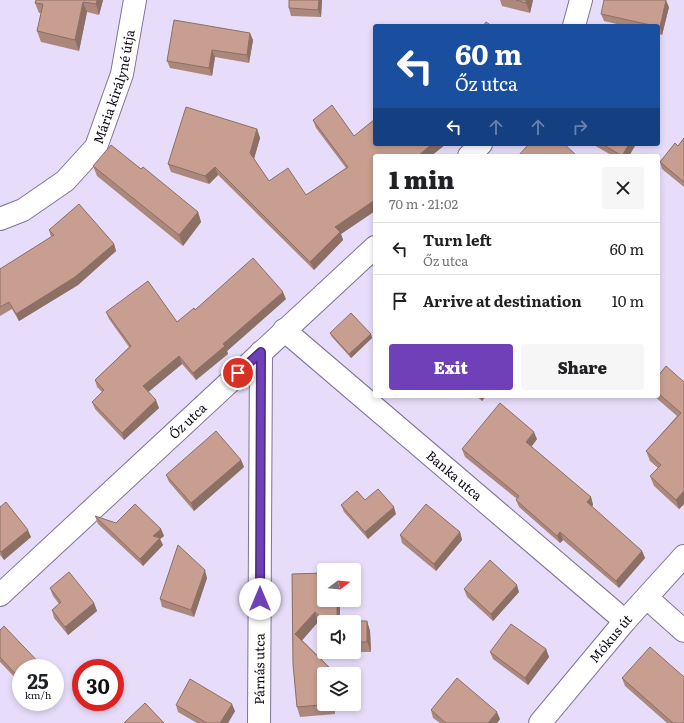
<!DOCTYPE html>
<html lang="en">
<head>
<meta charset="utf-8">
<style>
	body { margin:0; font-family:Literata,serif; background:#f6f6f6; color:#202124; height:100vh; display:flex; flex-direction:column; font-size:15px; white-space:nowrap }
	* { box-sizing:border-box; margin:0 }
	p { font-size:13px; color:#757577 }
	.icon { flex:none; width:22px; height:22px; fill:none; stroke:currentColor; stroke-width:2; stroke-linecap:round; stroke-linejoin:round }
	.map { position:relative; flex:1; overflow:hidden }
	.drawer { position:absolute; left:373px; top:154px; width:287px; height:244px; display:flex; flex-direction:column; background:#fff; border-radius:4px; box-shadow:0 2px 6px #0003 }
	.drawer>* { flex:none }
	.guide { position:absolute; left:373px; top:24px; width:287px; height:122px; border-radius:4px; box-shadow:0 2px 6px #0003; background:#1a4fa0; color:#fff; overflow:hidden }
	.needle { width:26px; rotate:74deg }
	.fabs { position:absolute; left:317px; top:563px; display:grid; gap:8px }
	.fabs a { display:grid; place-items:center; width:44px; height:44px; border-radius:4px; background:#fff; box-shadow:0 2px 6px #0003; font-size:20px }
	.speed { position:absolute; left:12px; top:659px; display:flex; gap:8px; font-size:20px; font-weight:700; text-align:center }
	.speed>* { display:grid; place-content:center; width:52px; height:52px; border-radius:50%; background:#fff; box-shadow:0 2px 6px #0003; line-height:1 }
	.speed small { font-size:10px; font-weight:400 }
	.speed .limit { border:6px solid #d22; background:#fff; color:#111 }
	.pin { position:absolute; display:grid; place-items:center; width:34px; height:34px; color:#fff; margin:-17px; border:2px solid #fff; border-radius:50%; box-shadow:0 1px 4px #0007 }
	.me { position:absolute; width:44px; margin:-22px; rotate:0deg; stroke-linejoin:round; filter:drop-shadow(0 0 3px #0008) }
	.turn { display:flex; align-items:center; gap:14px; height:84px; padding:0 16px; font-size:18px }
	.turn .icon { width:52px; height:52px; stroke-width:2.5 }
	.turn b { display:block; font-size:28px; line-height:34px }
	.lanes { display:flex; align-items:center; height:38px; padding:0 16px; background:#0003; justify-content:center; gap:20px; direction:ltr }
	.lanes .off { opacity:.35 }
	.round { display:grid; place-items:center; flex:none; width:42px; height:42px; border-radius:4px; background:#f6f6f6 }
	.headline { display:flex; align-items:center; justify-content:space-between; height:68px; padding:0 16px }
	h1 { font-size:24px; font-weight:800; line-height:30px }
	.button { display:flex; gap:8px; margin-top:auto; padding:8px 16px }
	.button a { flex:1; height:46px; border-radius:4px; background:#7040b8; color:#fff; font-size:16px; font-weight:800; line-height:46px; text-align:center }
	.button a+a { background:#f6f6f6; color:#202124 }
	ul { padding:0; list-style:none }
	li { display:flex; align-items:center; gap:12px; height:52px; padding:0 16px; border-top:1px solid #e0e0e0 }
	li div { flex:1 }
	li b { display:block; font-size:15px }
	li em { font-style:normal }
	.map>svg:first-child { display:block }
</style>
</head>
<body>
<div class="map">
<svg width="684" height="723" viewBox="0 0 684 723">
	<rect width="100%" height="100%" fill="#e7ddfa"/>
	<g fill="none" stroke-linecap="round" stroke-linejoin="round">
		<defs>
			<g id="street">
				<path d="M 574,26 L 581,0"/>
				<path d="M 469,156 L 481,144"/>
				<path id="s1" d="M 0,219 L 23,210 L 65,181 L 96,147 L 122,74 L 135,0"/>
				<path id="s2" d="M 284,330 L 625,621"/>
				<path id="s3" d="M 0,595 L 375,247"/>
				<path d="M 647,598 L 684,631"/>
				<path id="s4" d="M 259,723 L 261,352"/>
				<path id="s5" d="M 540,723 L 625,621 L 684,556"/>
			</g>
		</defs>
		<!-- street casing -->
		<use href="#street" stroke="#7f7493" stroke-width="24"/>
		<!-- street -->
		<use href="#street" stroke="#fff" stroke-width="22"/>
	</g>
	<!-- wall -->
	<path fill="#ac887c" d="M 36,0 L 103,0 L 99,15 L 87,12 L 79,51 L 41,42 L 37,31 L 41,13 L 39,13 L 35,3 Z
		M 289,0 L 322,0 L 321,17 L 291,16 L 289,8 Z
		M 500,0 L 533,0 L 530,13 L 502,6 Z
		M 669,7 L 662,35 L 658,34 L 658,26 L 625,26 L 604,21 L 601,14 Z
		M 253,40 L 249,63 L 215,57 L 212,76 L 170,68 L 167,61 Z
		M 313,120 L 375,144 L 446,144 L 431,156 L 375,156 L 375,211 L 341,234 L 343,240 L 314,270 L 218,175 L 209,184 L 171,172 L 168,164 L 257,129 L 260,138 L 254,159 L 269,181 L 306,195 L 346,168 L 316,128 Z
		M 684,138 L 684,187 L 662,169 L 660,162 L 678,146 Z
		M 592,144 L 636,144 L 629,156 L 613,156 Z
		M 93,166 L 198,212 L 201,222 L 183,246 L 97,176 Z
		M 49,230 L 114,244 L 116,251 L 78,285 L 19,321 L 12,309 L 0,316 L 0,269 L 51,237 Z
		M 286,299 L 227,351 L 228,354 L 196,380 L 182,364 L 148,392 L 159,408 L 124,440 L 95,409 L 92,402 L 102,392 L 97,387 L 95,380 L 129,347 L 109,319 L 106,312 L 177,322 L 195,310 Z
		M 330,333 L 371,334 L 372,338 L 351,358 L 332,337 Z
		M 658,376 L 684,382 L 684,504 L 679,509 L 654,486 L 650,476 L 658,468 L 650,461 L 646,451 L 677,416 L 654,396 L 658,396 Z
		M 476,396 L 486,396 L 482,401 Z
		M 537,439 L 531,447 L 591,497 L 593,505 L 592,507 L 642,551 L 645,558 L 619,588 L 563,540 L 560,543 L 519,507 L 516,500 L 517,499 L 465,457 L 462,449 Z
		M 241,460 L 244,467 L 194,511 L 169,482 L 166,475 Z
		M 365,500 L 396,514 L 368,539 L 344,512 L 341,505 Z
		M 0,507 L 31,537 L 4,560 L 0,555 Z
		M 95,516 L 116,523 L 161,529 L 164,536 L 160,539 L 163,545 L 143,566 L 98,524 Z
		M 460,532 L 462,540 L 436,571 L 402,543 L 400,535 Z
		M 324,573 L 324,600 L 340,600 L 340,621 L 367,621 L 370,631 L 371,652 L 354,652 L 354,622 L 324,622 L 324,627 L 318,622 L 302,640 L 336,674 L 324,674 L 324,704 L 334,704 L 335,714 L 300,717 L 297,707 L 293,664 L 292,574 Z
		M 207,578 L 194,617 L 162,607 L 160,599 Z
		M 50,588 L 94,603 L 97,611 L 68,635 L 54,618 L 52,610 L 59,604 L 53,596 Z
		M 464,589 L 519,592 L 493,621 L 467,597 Z
		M 0,630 L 21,668 L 21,684 L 0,662 Z
		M 546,649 L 549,657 L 528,685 L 493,659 L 490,652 Z
		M 622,678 L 684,723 L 667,723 L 625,686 Z
		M 176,705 L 235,711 L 228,723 L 197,723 L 178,712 Z
		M 431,710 L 500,719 L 497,723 L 440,723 L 433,718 Z"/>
	<!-- shaded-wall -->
	<path fill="#8c6f65" d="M 97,0 L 103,0 L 99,15 L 96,4 Z
		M 319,0 L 322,0 L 321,17 L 318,10 Z
		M 526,0 L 533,0 L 530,13 L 526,3 Z
		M 666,0 L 669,7 L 662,35 L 660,27 Z
		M 83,2 L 87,12 L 79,51 L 75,40 Z
		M 250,33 L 253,40 L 249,63 L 247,55 Z
		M 212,50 L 215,57 L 212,76 L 209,68 Z
		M 257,129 L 260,138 L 253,162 L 250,153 Z
		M 432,144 L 446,144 L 431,156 L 418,156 Z
		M 629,144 L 636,144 L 629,156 L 622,156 Z
		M 215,167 L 218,175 L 209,184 L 205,176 Z
		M 375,200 L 375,211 L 341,234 L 343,240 L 314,270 L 310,262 L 335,227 Z
		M 198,212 L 201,222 L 183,246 L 179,235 Z
		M 114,244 L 116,251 L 78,285 L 19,321 L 16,314 Z
		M 283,292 L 286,299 L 227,351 L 228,354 L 196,380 L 193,373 L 223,344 Z
		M 371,334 L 372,338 L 351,358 L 349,354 Z
		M 179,356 L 182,364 L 146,394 L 143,386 Z
		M 480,396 L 486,396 L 482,401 Z
		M 156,400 L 159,408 L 124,440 L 122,433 Z
		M 534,432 L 537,439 L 529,450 L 526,442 Z
		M 241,460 L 244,467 L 194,511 L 191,503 Z
		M 684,491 L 684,504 L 679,509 L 676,500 Z
		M 591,497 L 593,505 L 589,509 L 587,502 Z
		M 394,507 L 396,514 L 368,539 L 365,532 Z
		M 161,529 L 164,536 L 160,539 L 163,545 L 143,566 L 140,559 L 153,536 Z
		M 28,530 L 31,537 L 4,560 L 1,552 Z
		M 460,532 L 462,540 L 436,571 L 434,564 Z
		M 560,532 L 563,540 L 560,543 L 557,536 Z
		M 642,551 L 645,558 L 619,588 L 616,581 Z
		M 205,570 L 207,578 L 194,617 L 191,610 Z
		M 517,585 L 519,592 L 493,621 L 491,614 Z
		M 337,600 L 340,600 L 340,622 L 337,622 Z
		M 94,603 L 97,611 L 68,635 L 65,627 Z
		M 315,612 L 318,622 L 299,644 L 295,634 Z
		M 367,621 L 370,631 L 371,652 L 367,642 Z
		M 546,649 L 549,657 L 528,685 L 525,678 Z
		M 56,680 L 58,688 L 55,691 L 55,681 Z
		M 40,702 L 43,702 L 41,705 Z
		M 232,704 L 235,711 L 228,723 L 220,723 Z
		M 332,704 L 334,704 L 335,714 Z
		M 497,712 L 500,719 L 497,723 L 488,723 Z"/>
	<!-- building -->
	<path fill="#c89e90" stroke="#8c6f65" d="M 36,0 L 97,0 L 96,4 L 83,2 L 75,40 L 37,31 L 43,4 L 35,3 Z
		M 289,0 L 319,0 L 318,10 L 289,8 Z
		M 516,0 L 526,0 L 526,3 Z
		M 604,0 L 666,0 L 660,27 L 658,27 L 658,26 L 655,26 L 601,14 Z
		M 174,20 L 250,33 L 247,55 L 212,50 L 209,68 L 167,61 Z
		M 486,22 L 492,26 L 483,26 Z
		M 332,105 L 354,136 L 375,119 L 375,144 L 432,144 L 418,156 L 375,156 L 375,200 L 335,227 L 340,232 L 310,262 L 215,167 L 205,176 L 168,164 L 186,107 L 257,129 L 250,153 L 269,181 L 288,168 L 306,195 L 348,167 L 313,120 Z
		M 684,138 L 684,182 L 660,162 L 675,143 L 678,146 Z
		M 529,144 L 564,144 L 575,154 L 573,156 L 518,156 Z
		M 602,144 L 629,144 L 622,156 Z
		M 111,145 L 141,169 L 143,167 L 198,212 L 179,235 L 93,166 Z
		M 79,204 L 114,244 L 75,277 L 16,314 L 9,302 L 0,307 L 0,269 L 54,235 L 49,230 Z
		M 253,258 L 283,292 L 223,344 L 225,346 L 193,373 L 179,356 L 143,386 L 156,400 L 122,433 L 92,402 L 104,390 L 95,380 L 131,346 L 106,312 L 148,281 L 177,322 L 194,308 L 195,310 Z
		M 351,313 L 371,334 L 349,354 L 330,333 Z
		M 666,366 L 684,382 L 684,491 L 676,500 L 650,476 L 661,465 L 646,451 L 681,413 L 658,393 L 658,376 Z
		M 500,403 L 534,432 L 526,442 L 591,497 L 587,502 L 642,551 L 616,581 L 560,532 L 557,536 L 516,500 L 519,496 L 462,449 Z
		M 216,431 L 241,460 L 191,503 L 166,475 Z
		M 378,489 L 394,507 L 365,532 L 341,505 L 357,491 L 365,500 Z
		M 6,502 L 28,530 L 1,552 L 0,551 L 0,507 Z
		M 135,504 L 161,529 L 153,536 L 160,538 L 140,559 L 95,516 L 116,523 Z
		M 426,504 L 460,532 L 434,564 L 400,535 Z
		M 178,545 L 205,570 L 191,610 L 160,599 Z
		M 490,560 L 517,585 L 491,614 L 464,589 Z
		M 69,572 L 94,603 L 65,627 L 52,610 L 61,602 L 50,588 Z
		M 324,573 L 324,600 L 337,600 L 337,621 L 367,621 L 367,642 L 354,642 L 354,622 L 326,622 L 315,612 L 295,634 L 336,674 L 324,674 L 324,704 L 332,704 L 297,707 L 293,664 L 292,574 Z
		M 511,624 L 546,649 L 525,678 L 490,652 Z
		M 4,626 L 44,668 L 21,668 L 21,680 L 0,657 L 0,630 Z
		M 650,647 L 684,677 L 684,723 L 673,723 L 622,678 Z
		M 457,678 L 497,712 L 488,723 L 446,723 L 431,710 Z
		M 190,679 L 232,704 L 220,723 L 207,723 L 176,705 Z
		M 145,703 L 164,723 L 124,723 Z"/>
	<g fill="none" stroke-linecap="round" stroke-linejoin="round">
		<defs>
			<path id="route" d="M 238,373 L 261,352 L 260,599"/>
		</defs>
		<!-- route casing -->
		<use href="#route" stroke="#492a78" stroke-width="10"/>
		<!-- route -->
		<use href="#route" stroke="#7040b8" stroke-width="7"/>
	</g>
	<g text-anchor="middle" stroke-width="4" stroke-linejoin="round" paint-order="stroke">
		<!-- street labels -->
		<g font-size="13" fill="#0e0915" stroke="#f2edfc">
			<text dy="5" stroke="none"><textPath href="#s1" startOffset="185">Mária királyné útja</textPath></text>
			<text dy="5" stroke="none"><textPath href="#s3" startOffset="256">Őz utca</textPath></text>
			<text dy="5" stroke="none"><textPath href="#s2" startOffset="224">Banka utca</textPath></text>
			<text dy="5" stroke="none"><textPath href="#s5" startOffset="110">Mókus út</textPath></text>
			<text dy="5" stroke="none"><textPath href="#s4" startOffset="54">Párnás utca</textPath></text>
		</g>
	</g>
</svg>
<div class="fabs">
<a><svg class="needle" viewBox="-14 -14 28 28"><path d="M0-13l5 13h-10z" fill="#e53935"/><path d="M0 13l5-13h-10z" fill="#757577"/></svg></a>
<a><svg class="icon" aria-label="sound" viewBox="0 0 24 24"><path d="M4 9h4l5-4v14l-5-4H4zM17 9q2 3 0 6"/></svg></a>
<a><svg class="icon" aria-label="layers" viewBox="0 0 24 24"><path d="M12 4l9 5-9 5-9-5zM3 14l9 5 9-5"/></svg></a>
</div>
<div class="speed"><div>25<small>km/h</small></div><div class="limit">30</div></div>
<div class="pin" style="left:238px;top:373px;background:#d93025"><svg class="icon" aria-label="arrive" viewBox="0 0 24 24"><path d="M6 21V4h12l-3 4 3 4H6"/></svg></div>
<svg class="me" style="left:260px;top:599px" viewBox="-20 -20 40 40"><circle r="19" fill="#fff"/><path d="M0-13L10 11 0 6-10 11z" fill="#7040b8"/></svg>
<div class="guide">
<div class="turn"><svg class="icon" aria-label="left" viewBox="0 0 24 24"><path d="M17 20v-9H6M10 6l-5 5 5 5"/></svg><div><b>60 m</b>Őz utca</div></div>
<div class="lanes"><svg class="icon" aria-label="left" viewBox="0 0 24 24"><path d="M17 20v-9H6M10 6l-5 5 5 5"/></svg><svg class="icon off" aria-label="ahead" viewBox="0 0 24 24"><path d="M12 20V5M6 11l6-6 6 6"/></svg><svg class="icon off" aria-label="ahead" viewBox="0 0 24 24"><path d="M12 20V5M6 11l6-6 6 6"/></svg><svg class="icon off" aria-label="right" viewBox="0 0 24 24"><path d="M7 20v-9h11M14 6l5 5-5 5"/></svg></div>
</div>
<section class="drawer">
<div class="headline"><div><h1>1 min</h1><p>70 m · 21:02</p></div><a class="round"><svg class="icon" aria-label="close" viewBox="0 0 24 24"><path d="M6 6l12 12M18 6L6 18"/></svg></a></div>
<ul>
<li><svg class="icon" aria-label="left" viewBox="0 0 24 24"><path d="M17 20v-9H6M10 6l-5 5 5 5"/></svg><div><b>Turn left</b><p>Őz utca</p></div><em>60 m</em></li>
<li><svg class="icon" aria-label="arrive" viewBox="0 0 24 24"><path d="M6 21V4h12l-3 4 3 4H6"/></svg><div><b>Arrive at destination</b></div><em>10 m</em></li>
</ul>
<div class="button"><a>Exit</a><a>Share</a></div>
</section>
</div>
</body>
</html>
